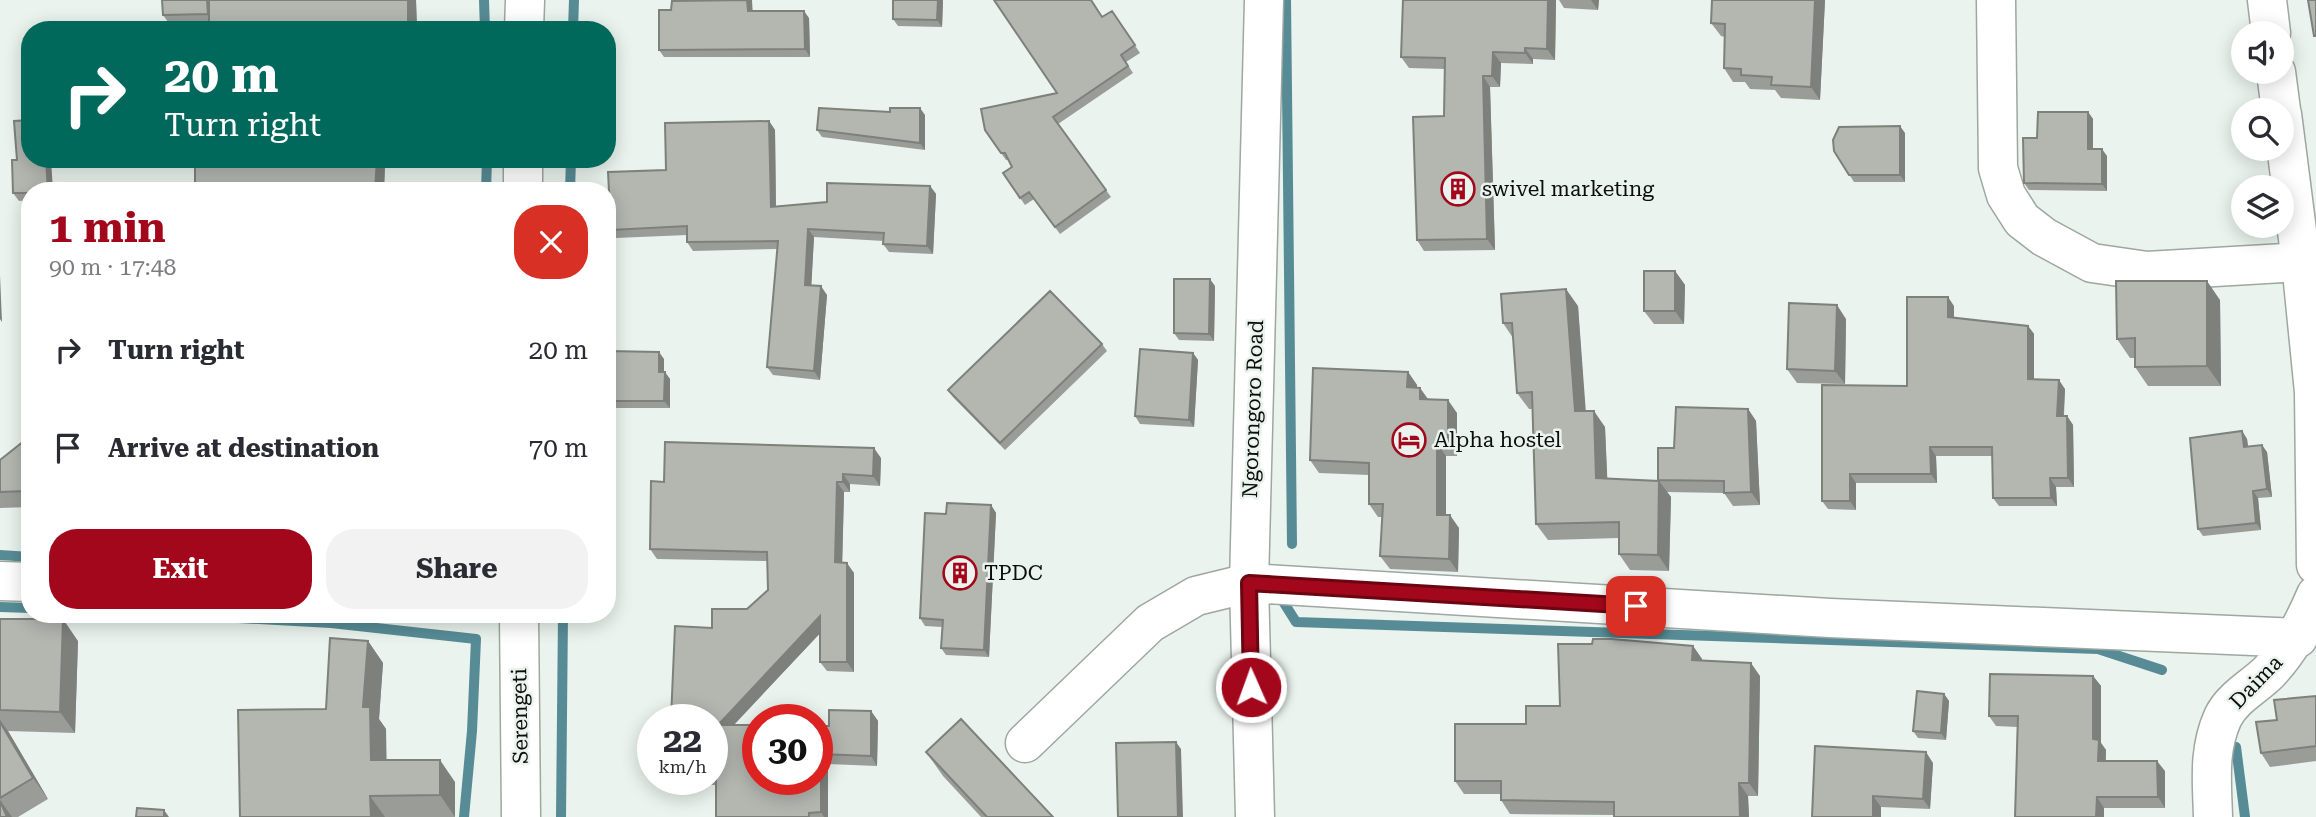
<!DOCTYPE html>
<html lang="en">
<head>
<meta charset="utf-8">
<style>
	body { margin:0; font-family:"Roboto Serif",serif; background:#f2f2f3; color:#2b2b33; height:100vh; display:flex; flex-direction:column; font-size:26px; white-space:nowrap }
	* { box-sizing:border-box; margin:0 }
	p { font-size:23px; color:#7c7c81 }
	.icon { flex:none; width:38px; height:38px; fill:none; stroke:currentColor; stroke-width:2; stroke-linecap:round; stroke-linejoin:round }
	.map { position:relative; flex:1; overflow:hidden }
	.details { position:absolute; left:21px; top:182px; width:595px; height:441px; display:flex; flex-direction:column; background:#fff; border-radius:28px; box-shadow:0 4px 18px #0003 }
	.details>* { flex:none }
	.guide { position:absolute; left:21px; top:21px; width:595px; height:147px; border-radius:28px; box-shadow:0 4px 18px #0003; background:#00695c; color:#fff; overflow:hidden }
	.controls { position:absolute; left:2231px; top:21px; display:grid; gap:14px }
	.controls a { display:grid; place-items:center; width:63px; height:63px; border-radius:50%; background:#fff; box-shadow:0 4px 18px #0003; font-size:35px }
	.speed { position:absolute; left:637px; top:704px; display:flex; gap:14px; font-size:35px; font-weight:700; text-align:center }
	.speed>* { display:grid; place-content:center; width:91px; height:91px; border-radius:50%; background:#fff; box-shadow:0 4px 18px #0003; line-height:1 }
	.speed small { font-size:18px; font-weight:400 }
	.speed .limit { border:10px solid #d22; background:#fff; color:#111 }
	.pin { position:absolute; display:grid; place-items:center; width:60px; height:60px; color:#fff; margin:-30px; border-radius:14px; box-shadow:0 4px 10px #0006 }
	.me { position:absolute; width:77px; margin:-38px; rotate:358deg; stroke-linejoin:round; filter:drop-shadow(0 0 5px #0008) }
	.turn { display:flex; align-items:center; gap:24px; height:147px; padding:0 28px; font-size:32px }
	.turn .icon { width:91px; height:91px; stroke-width:2.5 }
	.turn b { display:block; font-size:49px; line-height:60px }
	.round { display:grid; place-items:center; flex:none; width:74px; height:74px; border-radius:28px; background:#f2f2f3 }
	.overview { display:flex; align-items:center; justify-content:space-between; height:119px; padding:0 28px }
	h1 { font-size:42px; font-weight:700; line-height:52px; color:#a3071c }
	.cta { display:flex; gap:14px; margin-top:auto; padding:14px 28px }
	.cta a { flex:1; height:80px; border-radius:28px; background:#a3071c; color:#fff; font-size:28px; font-weight:700; line-height:80px; text-align:center }
	.cta a+a { background:#f2f2f3; color:#2b2b33 }
	ul { padding:0; list-style:none }
	li { display:flex; align-items:center; gap:21px; height:98px; padding:0 28px }
	li div { flex:1 }
	li b { display:block; font-size:26px }
	li em { font-style:normal }
	.map>svg:first-child { display:block }
</style>
</head>
<body>
<div class="map">
<svg width="2316" height="817" viewBox="0 0 2316 817">
	<rect width="100%" height="100%" fill="#eaf3ed"/>
	<g fill="none" stroke-linecap="round" stroke-linejoin="round">
		<!-- stream -->
		<path stroke="#578c96" stroke-width="10" d="M 484,0 L 485,30
			M 1286,0 L 1292,544
			M 573,30 L 574,0
			M 486,191 L 487,159
			M 570,191 L 571,159
			M 0,555 L 30,557
			M 1279,595 L 1296,622 L 2098,649 L 2162,670
			M 0,607 L 30,608
			M 166,614 L 331,623 L 476,639 L 472,731 L 464,817
			M 2236,747 L 2245,817
			M 561,817 L 563,614"/>
		<defs>
			<path id="street" d="M 1996,0 L 1998,168 L 2006,195 L 2022,220 L 2044,237 L 2092,263 L 2147,271 L 2301,262
				M 2267,0 L 2271,33
				M 524,30 L 525,0
				M 2276,72 L 2281,110
				M 2282,114 L 2301,262 L 2314,392 L 2316,565
				M 523,191 L 523,159
				M 0,581 L 30,582
				M 519,614 L 521,817
				M 1025,743 L 1150,623 L 1196,596 L 1249,583 L 1830,618 L 2298,638
				M 1255,817 L 1249,583 L 1264,0
				M 2213,817 C 2212,782 2208,750 2223,717 C 2233,697 2254,687 2269,672 C 2291,648 2303,625 2316,595"/>
		</defs>
		<!-- street casing -->
		<use href="#street" stroke="#9ea7a1" stroke-width="41"/>
		<!-- street -->
		<use href="#street" stroke="#fff" stroke-width="38"/>
	</g>
	<!-- wall -->
	<path fill="#9a9d97" d="M 416,0 L 417,30 L 209,30 L 209,21 L 168,22 L 163,15 Z
		M 752,0 L 752,11 L 809,18 L 810,57 L 664,57 L 659,50 L 671,10 Z
		M 943,0 L 942,27 L 898,26 L 893,19 Z
		M 1403,0 L 1556,0 L 1555,60 L 1533,59 L 1533,64 L 1501,63 L 1500,87 L 1490,87 L 1495,250 L 1424,251 L 1417,240 L 1444,116 L 1445,69 L 1409,68 L 1401,57 Z
		M 1559,0 L 1599,0 L 1598,10 L 1564,8 Z
		M 1825,0 L 1820,100 L 1781,98 L 1775,90 L 1750,89 L 1745,82 L 1733,82 L 1724,68 L 1725,37 L 1721,36 L 1711,23 Z
		M 1112,11 L 1140,53 L 1126,62 L 1133,73 L 1058,124 L 1111,197 L 1060,234 L 1034,199 L 1025,205 L 1003,173 L 1012,167 L 1008,160 L 1006,160 L 985,130 L 1057,93 L 1103,17 Z
		M 2088,112 L 2093,119 L 2093,149 L 2107,156 L 2107,191 L 2029,190 L 2024,183 L 2037,138 Z
		M 925,115 L 925,150 L 822,137 L 817,130 Z
		M 769,121 L 775,130 L 776,207 L 827,202 L 930,186 L 936,194 L 933,254 L 889,252 L 883,244 L 884,241 L 814,237 L 811,285 L 827,295 L 820,380 L 773,375 L 767,367 L 777,249 L 693,251 L 687,242 L 687,235 L 616,238 L 611,230 L 666,170 Z
		M 1905,133 L 1905,182 L 1854,182 L 1834,151 Z
		M 195,159 L 412,159 L 412,166 L 385,164 L 384,191 L 154,191 L 195,191 Z
		M 17,160 L 30,191 L 30,200 L 19,201 L 13,193 Z
		M 1675,271 L 1685,285 L 1684,324 L 1654,324 L 1644,311 Z
		M 1215,286 L 1214,341 L 1179,340 L 1174,333 Z
		M 2220,300 L 2221,386 L 2148,386 L 2135,367 L 2135,358 L 2130,358 L 2117,339 Z
		M 1578,306 L 1585,411 L 1605,427 L 1607,479 L 1658,481 L 1674,448 L 1748,409 L 1756,421 L 1760,505 L 1733,506 L 1724,493 L 1667,492 L 1671,497 L 1669,571 L 1630,570 L 1619,554 L 1619,538 L 1548,540 L 1536,524 L 1532,409 L 1529,409 L 1517,393 L 1513,338 L 1503,323 Z
		M 1954,306 L 1954,318 L 2028,326 L 2034,334 L 2034,379 L 2065,389 L 2064,416 L 2067,416 L 2073,425 L 2074,487 L 2056,487 L 2057,506 L 1999,506 L 1993,498 L 1992,456 L 1936,456 L 1937,483 L 1856,483 L 1856,510 L 1828,509 L 1822,501 L 1907,386 Z
		M 1846,319 L 1845,384 L 1797,383 L 1787,369 Z
		M 1102,344 L 1107,351 L 1005,450 L 953,397 L 948,390 Z
		M 607,351 L 664,359 L 664,372 L 670,379 L 670,408 L 607,408 Z
		M 1193,353 L 1198,360 L 1194,427 L 1140,424 L 1135,416 Z
		M 1408,372 L 1417,385 L 1417,388 L 1420,388 L 1428,399 L 1457,413 L 1457,456 L 1446,456 L 1446,515 L 1459,528 L 1458,572 L 1390,569 L 1380,556 L 1382,517 L 1378,517 L 1369,504 L 1369,475 L 1319,473 L 1310,460 Z
		M 2242,431 L 2247,439 L 2248,446 L 2267,452 L 2272,497 L 2258,498 L 2261,530 L 2203,536 L 2198,529 Z
		M 30,449 L 30,507 L 0,508 L 0,460 Z
		M 881,458 L 880,486 L 850,484 L 850,492 L 844,492 L 842,563 L 854,573 L 854,672 L 827,671 L 820,662 L 820,633 L 734,725 L 829,726 L 871,711 L 878,721 L 877,766 L 828,764 L 828,817 L 716,817 L 716,785 L 676,784 L 672,779 L 712,779 L 712,628 L 747,609 L 768,590 L 767,561 L 657,559 L 650,549 L 664,482 Z
		M 991,505 L 996,513 L 989,657 L 946,655 L 941,648 L 942,627 L 925,626 L 920,618 L 946,514 Z
		M 0,619 L 78,641 L 75,733 L 8,731 L 48,799 L 18,817 L 0,817 Z
		M 368,641 L 383,663 L 379,719 L 386,729 L 386,760 L 455,782 L 455,817 L 240,817 L 326,709 Z
		M 1592,644 L 1693,646 L 1702,659 L 1702,661 L 1760,676 L 1758,796 L 1748,796 L 1749,817 L 1614,817 L 1614,815 L 1510,814 L 1501,800 L 1501,794 L 1464,794 L 1455,781 L 1526,724 L 1560,706 Z
		M 2093,676 L 2101,686 L 2101,743 L 2106,750 L 2106,761 L 2165,771 L 2165,808 L 2104,808 L 2104,817 L 2015,817 L 2017,727 L 1996,726 L 1989,716 Z
		M 1944,694 L 1949,701 L 1946,740 L 1918,738 L 1913,731 Z
		M 2316,696 L 2316,761 L 2270,767 L 2261,753 L 2277,720 Z
		M 926,752 L 1053,817 L 981,817 L 943,776 Z
		M 1933,763 L 1930,809 L 1881,807 L 1881,817 L 1812,817 Z"/>
	<!-- shaded-wall -->
	<path fill="#7d807b" d="M 408,0 L 416,0 L 417,30 L 408,30 Z
		M 747,0 L 752,0 L 753,18 L 748,11 Z
		M 938,0 L 943,0 L 942,27 L 937,20 Z
		M 1548,0 L 1556,0 L 1555,60 L 1547,49 Z
		M 1591,0 L 1599,0 L 1598,10 Z
		M 1815,0 L 1825,0 L 1820,100 L 1811,87 Z
		M 804,11 L 809,18 L 810,57 L 805,49 Z
		M 1525,48 L 1533,59 L 1533,64 L 1525,53 Z
		M 1493,52 L 1501,63 L 1500,87 L 1492,76 Z
		M 1483,76 L 1490,87 L 1495,250 L 1487,239 Z
		M 920,108 L 925,115 L 925,150 L 920,143 Z
		M 2088,112 L 2093,119 L 2093,156 L 2088,149 Z
		M 769,121 L 775,130 L 776,216 L 771,207 Z
		M 1900,126 L 1905,133 L 1905,182 L 1900,175 Z
		M 2102,149 L 2107,156 L 2107,191 L 2102,184 Z
		M 46,159 L 51,159 L 53,191 L 48,191 Z
		M 377,159 L 382,159 L 385,164 L 384,191 L 375,191 Z
		M 407,159 L 412,159 L 412,166 Z
		M 930,186 L 936,194 L 933,254 L 927,246 Z
		M 808,229 L 814,237 L 811,293 L 805,285 Z
		M 1675,271 L 1685,285 L 1684,324 L 1675,311 Z
		M 0,275 L 2,322 L 0,319 Z
		M 1210,279 L 1215,286 L 1214,341 L 1209,334 Z
		M 2207,281 L 2220,300 L 2221,386 L 2207,366 Z
		M 821,286 L 827,295 L 820,380 L 814,371 Z
		M 1566,289 L 1578,306 L 1587,427 L 1575,411 Z
		M 1948,297 L 1954,306 L 1954,326 L 1948,317 Z
		M 1837,305 L 1846,319 L 1845,384 L 1835,371 Z
		M 2028,326 L 2034,334 L 2034,387 L 2028,379 Z
		M 659,352 L 664,359 L 664,379 L 659,372 Z
		M 1193,353 L 1198,360 L 1194,427 L 1189,420 Z
		M 665,372 L 670,379 L 670,408 L 664,401 Z
		M 1408,372 L 1417,385 L 1417,401 L 1407,387 Z
		M 2059,380 L 2065,389 L 2063,425 L 2057,416 Z
		M 1420,388 L 1429,401 L 1420,399 Z
		M 1448,400 L 1457,413 L 1457,456 L 1448,443 Z
		M 1748,409 L 1756,421 L 1760,505 L 1751,492 Z
		M 1594,411 L 1605,427 L 1608,494 L 1596,478 Z
		M 2067,416 L 2073,425 L 2074,487 L 2068,478 Z
		M 2242,431 L 2247,439 L 2249,454 L 2244,447 Z
		M 24,441 L 30,449 L 30,494 L 27,491 Z
		M 1437,443 L 1446,456 L 1446,528 L 1437,515 Z
		M 2262,445 L 2267,452 L 2272,497 L 2267,489 Z
		M 1930,447 L 1936,456 L 1937,483 L 1931,474 Z
		M 874,448 L 881,458 L 880,486 L 873,476 Z
		M 843,474 L 850,484 L 850,492 L 843,482 Z
		M 1850,474 L 1856,483 L 1856,510 L 1850,501 Z
		M 2050,478 L 2056,487 L 2057,506 L 2051,498 Z
		M 1659,481 L 1671,497 L 1669,571 L 1658,555 Z
		M 837,482 L 844,492 L 842,572 L 835,562 Z
		M 2253,491 L 2258,498 L 2261,530 L 2256,523 Z
		M 991,505 L 996,513 L 989,657 L 984,650 Z
		M 1450,515 L 1459,528 L 1458,572 L 1449,559 Z
		M 847,563 L 854,573 L 854,672 L 847,662 Z
		M 820,616 L 827,626 L 725,734 L 718,725 Z
		M 63,619 L 78,641 L 75,733 L 60,712 Z
		M 368,641 L 383,663 L 379,719 L 386,729 L 387,782 L 371,760 L 363,707 Z
		M 1693,646 L 1702,659 L 1701,673 L 1692,660 Z
		M 1751,663 L 1760,676 L 1758,796 L 1749,783 Z
		M 2093,676 L 2101,686 L 2101,743 L 2106,750 L 2105,771 L 2098,761 L 2093,739 Z
		M 1944,694 L 1949,701 L 1946,740 L 1941,733 Z
		M 871,711 L 878,721 L 877,766 L 871,756 Z
		M 0,720 L 8,731 L 48,799 L 33,778 L 0,722 Z
		M 1176,742 L 1181,749 L 1183,817 L 1178,817 Z
		M 1926,752 L 1933,763 L 1930,809 L 1923,799 Z
		M 821,754 L 828,764 L 828,817 L 824,817 L 821,812 Z
		M 440,760 L 455,782 L 455,817 L 440,795 Z
		M 2157,761 L 2165,771 L 2165,808 L 2158,797 Z
		M 1739,783 L 1748,796 L 1749,817 L 1740,817 Z
		M 370,796 L 385,817 L 371,817 Z
		M 1873,796 L 1881,807 L 1881,817 L 1873,817 Z
		M 2097,797 L 2104,808 L 2104,817 L 2096,817 Z
		M 0,800 L 12,817 L 7,817 Z
		M 164,810 L 169,817 L 164,817 Z"/>
	<!-- building -->
	<path fill="#b3b7b0" stroke="#7d807b" stroke-width="2" d="M 162,0 L 207,0 L 208,14 L 163,15 Z
		M 209,0 L 408,0 L 408,30 L 209,30 Z
		M 747,0 L 748,11 L 804,11 L 805,49 L 659,50 L 659,10 L 671,10 L 672,1 Z
		M 893,0 L 938,0 L 937,20 L 893,19 Z
		M 994,0 L 1091,0 L 1102,17 L 1112,11 L 1135,45 L 1121,55 L 1128,66 L 1053,117 L 1106,190 L 1055,227 L 1029,192 L 1020,198 L 1003,173 L 1012,167 L 1005,153 L 1001,153 L 985,130 L 981,109 L 1057,93 Z
		M 1403,0 L 1548,0 L 1547,49 L 1525,48 L 1525,53 L 1493,52 L 1492,76 L 1483,76 L 1487,239 L 1417,240 L 1413,117 L 1444,116 L 1445,58 L 1401,57 Z
		M 1712,0 L 1815,0 L 1811,87 L 1771,85 L 1772,77 L 1741,75 L 1741,69 L 1724,68 L 1725,24 L 1711,23 Z
		M 2308,0 L 2316,0 L 2316,36 L 2314,36 Z
		M 819,108 L 890,112 L 890,108 L 920,108 L 920,143 L 817,130 Z
		M 2038,112 L 2088,112 L 2088,149 L 2102,149 L 2102,184 L 2024,183 L 2023,138 L 2037,138 Z
		M 30,120 L 30,159 L 46,159 L 48,191 L 30,191 L 30,193 L 13,193 L 12,160 L 17,160 L 14,121 Z
		M 769,121 L 771,207 L 827,202 L 827,183 L 930,186 L 927,246 L 883,244 L 884,233 L 808,229 L 805,285 L 821,286 L 814,371 L 767,367 L 778,241 L 687,242 L 687,226 L 611,230 L 608,172 L 666,170 L 665,123 Z
		M 1900,126 L 1900,175 L 1849,175 L 1834,151 L 1833,140 L 1839,127 Z
		M 195,159 L 377,159 L 375,191 L 154,191 L 154,188 L 195,191 Z
		M 1644,271 L 1675,271 L 1675,311 L 1644,311 Z
		M 1174,279 L 1210,279 L 1209,334 L 1174,333 Z
		M 2116,281 L 2207,281 L 2207,366 L 2135,367 L 2135,338 L 2117,339 Z
		M 1566,289 L 1575,411 L 1594,411 L 1596,478 L 1659,481 L 1658,555 L 1619,554 L 1619,522 L 1536,524 L 1532,392 L 1517,393 L 1512,323 L 1503,323 L 1501,294 Z
		M 1050,291 L 1102,344 L 1000,443 L 948,390 Z
		M 1907,297 L 1948,297 L 1948,317 L 2028,326 L 2028,379 L 2059,380 L 2057,416 L 2067,416 L 2068,478 L 2050,478 L 2051,498 L 1993,498 L 1992,447 L 1930,447 L 1931,474 L 1850,474 L 1850,501 L 1822,501 L 1822,385 L 1907,386 Z
		M 1789,303 L 1837,305 L 1835,371 L 1787,369 Z
		M 1140,349 L 1193,353 L 1189,420 L 1135,416 Z
		M 607,351 L 659,352 L 659,372 L 665,372 L 664,401 L 607,401 Z
		M 1313,368 L 1408,372 L 1407,387 L 1420,388 L 1420,399 L 1448,400 L 1448,443 L 1437,443 L 1437,515 L 1450,515 L 1449,559 L 1380,556 L 1383,504 L 1369,504 L 1369,463 L 1310,460 Z
		M 1676,407 L 1748,409 L 1751,492 L 1724,493 L 1724,481 L 1658,480 L 1658,448 L 1674,448 Z
		M 2242,431 L 2244,447 L 2262,445 L 2267,489 L 2253,491 L 2256,523 L 2198,529 L 2190,438 Z
		M 24,441 L 27,491 L 0,492 L 0,460 Z
		M 665,442 L 874,448 L 873,476 L 843,474 L 843,482 L 837,482 L 835,562 L 847,563 L 847,662 L 820,662 L 820,616 L 718,725 L 758,725 L 758,779 L 817,779 L 817,726 L 829,726 L 829,710 L 871,711 L 871,756 L 821,754 L 821,812 L 809,813 L 809,817 L 716,817 L 716,775 L 712,775 L 712,719 L 671,719 L 675,626 L 712,628 L 712,609 L 747,609 L 768,590 L 767,552 L 650,549 L 651,481 L 664,482 Z
		M 947,503 L 991,505 L 984,650 L 941,648 L 943,620 L 920,618 L 925,513 L 946,514 Z
		M 0,619 L 63,619 L 60,712 L 0,710 Z
		M 330,638 L 368,641 L 363,707 L 370,707 L 371,760 L 440,760 L 440,795 L 370,796 L 371,817 L 240,817 L 238,710 L 326,709 Z
		M 1593,639 L 1612,639 L 1693,646 L 1692,660 L 1751,663 L 1749,783 L 1739,783 L 1740,817 L 1614,817 L 1614,802 L 1501,800 L 1501,781 L 1455,781 L 1455,724 L 1526,724 L 1526,706 L 1560,706 L 1558,644 L 1592,644 Z
		M 1990,674 L 2093,676 L 2093,739 L 2099,740 L 2098,761 L 2157,761 L 2158,797 L 2097,797 L 2096,817 L 2015,817 L 2018,716 L 1989,716 Z
		M 1917,691 L 1944,694 L 1941,733 L 1913,731 Z
		M 2316,696 L 2316,746 L 2261,753 L 2256,722 L 2277,720 L 2274,700 Z
		M 961,719 L 1053,817 L 987,817 L 926,752 Z
		M 0,722 L 33,778 L 0,798 Z
		M 1176,742 L 1178,817 L 1118,817 L 1116,743 Z
		M 1815,746 L 1926,752 L 1923,799 L 1873,796 L 1873,817 L 1812,817 Z
		M 0,801 L 7,817 L 0,817 Z
		M 137,808 L 164,810 L 164,817 L 136,817 Z"/>
	<g fill="none" stroke-linecap="round" stroke-linejoin="round">
		<defs>
			<path id="route" d="M 1251,687 L 1249,583 L 1636,606"/>
		</defs>
		<!-- route casing -->
		<use href="#route" stroke="#6a0512" stroke-width="18"/>
		<!-- route -->
		<use href="#route" stroke="#a3071c" stroke-width="12"/>
	</g>
	<!-- icons -->
	<defs>
		<symbol id="building-ring" viewBox="-11 -11 22 22"><circle r="9.5" fill="#eaf3ed" stroke="#a3071c" stroke-width="1.5"/><path d="M-4-6H4V6H1V3H-1V6H-4ZM-2.5-4.3h1.7v1.8h-1.7ZM.8-4.3h1.7v1.8H.8ZM-2.5-1h1.7V.8h-1.7ZM.8-1h1.7V.8H.8Z" fill="#a3071c"/></symbol>
		<symbol id="hotel-ring" viewBox="-11 -11 22 22"><circle r="9.5" fill="#eaf3ed" stroke="#a3071c" stroke-width="1.5"/><path d="M-6-4.5h1.5V1H6V5H4.5V3h-9V5H-6ZM-4 0a1.8 1.8 0 1 1 3.6 0ZM.5 0V-2.5h3Q6-2.5 6 0Z" fill="#a3071c"/></symbol>
	</defs>
	<g fill-rule="evenodd">
		<use href="#building-ring" x="1439" y="170" width="38" height="38"/>
		<use href="#hotel-ring" x="1390" y="421" width="38" height="38"/>
		<use href="#building-ring" x="941" y="554" width="38" height="38"/>
	</g>
	<g text-anchor="middle" stroke-width="5" stroke-linejoin="round" paint-order="stroke">
		<!-- poi labels -->
		<g font-size="21" fill="#0b0e0d" stroke="#eaf3ed" text-anchor="start">
			<text x="1482" y="196">swivel marketing</text>
			<text x="1434" y="447">Alpha hostel</text>
			<text x="984" y="580">TPDC</text>
		</g>
		<!-- street labels -->
		<g font-size="21" fill="#0b0e0d" stroke="#eaf3ed">
			<text transform="translate(1253 409) rotate(-88)" y="7">Ngorongoro Road</text>
			<text transform="translate(2256 682) rotate(-46)" y="7">Daima</text>
			<text transform="translate(520 716) rotate(-91)" y="7">Serengeti</text>
		</g>
	</g>
</svg>
<div class="controls">
<a><svg class="icon" aria-label="sound" viewBox="0 0 24 24"><path d="M4 9h4l5-4v14l-5-4H4zM17 9q2 3 0 6"/></svg></a>
<a><svg class="icon" aria-label="search" viewBox="0 0 24 24"><circle cx="10" cy="10" r="6"/><path d="M15 15l6 6"/></svg></a>
<a><svg class="icon" aria-label="layers" viewBox="0 0 24 24"><path d="M12 4l9 5-9 5-9-5zM3 14l9 5 9-5"/></svg></a>
</div>
<div class="speed"><div>22<small>km/h</small></div><div class="limit">30</div></div>
<div class="pin" style="left:1636px;top:606px;background:#d93025"><svg class="icon" aria-label="arrive" viewBox="0 0 24 24"><path d="M6 21V4h12l-3 4 3 4H6"/></svg></div>
<svg class="me" style="left:1251px;top:687px" viewBox="-20 -20 40 40"><circle r="17" fill="#a3071c" stroke="#fff" stroke-width="3"/><path d="M0-11L8 9 0 5-8 9z" fill="#fff"/></svg>
<div class="guide">
<div class="turn"><svg class="icon" aria-label="right" viewBox="0 0 24 24"><path d="M7 20v-9h11M14 6l5 5-5 5"/></svg><div><b>20 m</b>Turn right</div></div>
</div>
<section class="details">
<div class="overview"><div><h1>1 min</h1><p>90 m · 17:48</p></div><a class="round" style="background:#d93025;color:#fff"><svg class="icon" aria-label="close" viewBox="0 0 24 24"><path d="M6 6l12 12M18 6L6 18"/></svg></a></div>
<ul>
<li><svg class="icon" aria-label="right" viewBox="0 0 24 24"><path d="M7 20v-9h11M14 6l5 5-5 5"/></svg><div><b>Turn right</b></div><em>20 m</em></li>
<li><svg class="icon" aria-label="arrive" viewBox="0 0 24 24"><path d="M6 21V4h12l-3 4 3 4H6"/></svg><div><b>Arrive at destination</b></div><em>70 m</em></li>
</ul>
<div class="cta"><a>Exit</a><a>Share</a></div>
</section>
</div>
</body>
</html>
